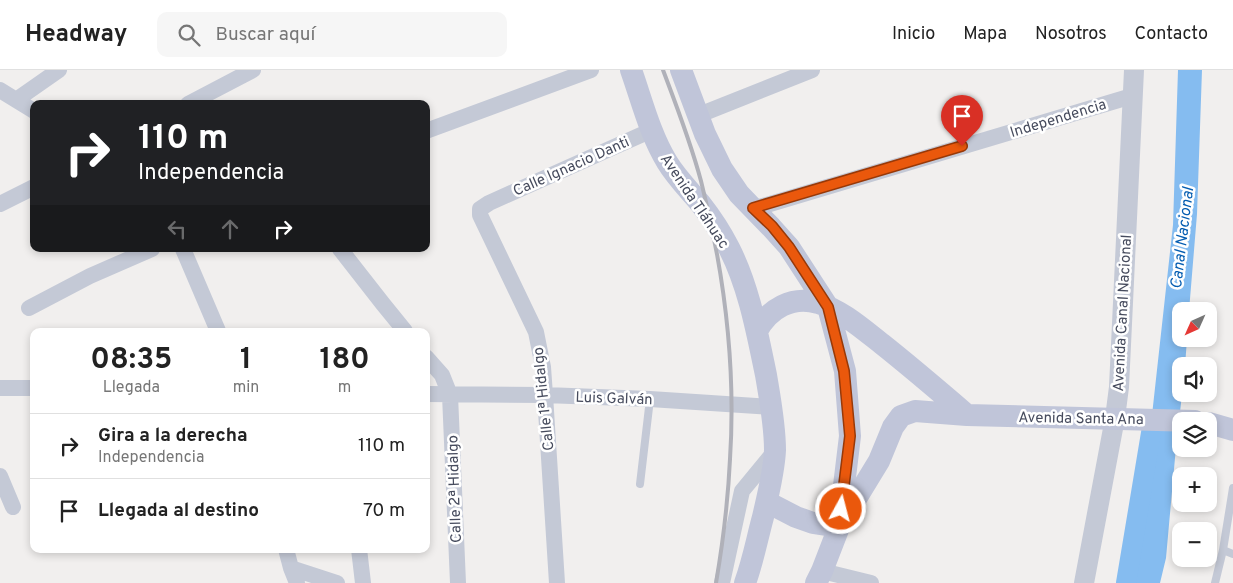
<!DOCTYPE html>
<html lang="es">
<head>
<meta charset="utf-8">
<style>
	body { margin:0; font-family:Overpass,sans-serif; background:#f6f6f6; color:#222; height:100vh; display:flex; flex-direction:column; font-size:19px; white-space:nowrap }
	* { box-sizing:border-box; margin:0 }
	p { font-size:16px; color:#767676 }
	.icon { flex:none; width:28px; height:28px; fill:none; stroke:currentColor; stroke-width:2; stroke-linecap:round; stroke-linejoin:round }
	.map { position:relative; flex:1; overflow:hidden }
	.panel { position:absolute; left:30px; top:258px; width:400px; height:225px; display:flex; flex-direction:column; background:#fff; border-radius:10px; box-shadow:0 2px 8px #0003 }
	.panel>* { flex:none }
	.guide { position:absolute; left:30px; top:30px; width:400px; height:152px; border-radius:10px; box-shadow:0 2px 8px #0003; background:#202124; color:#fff; overflow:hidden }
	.needle { width:32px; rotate:225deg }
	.buttons { position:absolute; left:1172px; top:232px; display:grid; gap:10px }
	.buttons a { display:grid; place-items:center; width:45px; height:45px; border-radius:10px; background:#fff; box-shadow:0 2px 8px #0003; font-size:25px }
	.pin { position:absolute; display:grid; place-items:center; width:42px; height:42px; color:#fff; margin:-51px -21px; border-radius:50% 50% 50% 0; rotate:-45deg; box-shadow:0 0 5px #0007 }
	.pin .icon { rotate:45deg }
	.me { position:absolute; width:55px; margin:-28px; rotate:7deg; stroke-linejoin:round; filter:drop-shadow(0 0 4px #0008) }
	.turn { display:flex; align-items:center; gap:18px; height:105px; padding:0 25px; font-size:22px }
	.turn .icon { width:65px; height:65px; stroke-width:2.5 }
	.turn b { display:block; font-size:35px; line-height:42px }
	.lanes { display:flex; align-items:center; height:48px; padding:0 25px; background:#0003; justify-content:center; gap:25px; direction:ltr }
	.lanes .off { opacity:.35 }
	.eta { display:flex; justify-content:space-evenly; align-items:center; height:85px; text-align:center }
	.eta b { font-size:30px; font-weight:700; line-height:35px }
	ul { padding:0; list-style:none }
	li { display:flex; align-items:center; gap:15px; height:65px; padding:0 25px; border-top:1px solid #e0e0e0 }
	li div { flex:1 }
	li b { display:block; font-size:19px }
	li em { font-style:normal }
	header { display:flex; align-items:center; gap:30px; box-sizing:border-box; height:70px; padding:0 25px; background:#fff; border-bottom:1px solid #e0e0e0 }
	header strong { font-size:24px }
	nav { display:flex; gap:28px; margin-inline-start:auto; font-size:18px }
	.search { width:350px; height:45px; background:#f6f6f6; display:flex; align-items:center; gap:12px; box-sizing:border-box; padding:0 18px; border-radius:10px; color:#767676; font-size:19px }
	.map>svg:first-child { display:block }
</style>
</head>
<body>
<header>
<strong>Headway</strong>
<div class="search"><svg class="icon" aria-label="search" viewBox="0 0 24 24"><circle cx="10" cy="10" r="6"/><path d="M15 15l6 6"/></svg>Buscar aquí</div>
<nav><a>Inicio</a><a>Mapa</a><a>Nosotros</a><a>Contacto</a></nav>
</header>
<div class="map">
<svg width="1233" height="513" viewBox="0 0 1233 513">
	<rect width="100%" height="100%" fill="#f1efee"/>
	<!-- water -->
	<path fill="#85bcf0" d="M 1178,0 L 1202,0 L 1197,144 L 1189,241 L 1181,241 L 1181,269 L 1187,269 L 1185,296 L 1181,296 L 1181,324 L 1182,324 L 1175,388 L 1166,488 L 1160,513 L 1130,513 L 1137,481 L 1173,155 Z"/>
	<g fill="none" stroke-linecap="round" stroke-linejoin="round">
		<!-- canal -->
		<path stroke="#85bcf0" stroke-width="20" d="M 1126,513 L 1152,357"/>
		<!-- service -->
		<path stroke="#c4c9d6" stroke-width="8" d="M 640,414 L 650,329
			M 1223,480 L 1233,484
			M 1215,513 L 1223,480 L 1233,418"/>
		<!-- minor -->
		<path stroke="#c4c9d6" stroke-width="16" d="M 0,20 L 34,41
			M 16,30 L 59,0
			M 188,34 L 253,0
			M 699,45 L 812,0
			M 426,61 L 591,0
			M 0,134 L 34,117
			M 753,139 L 1132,26
			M 183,179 L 218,261
			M 340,179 L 383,234 L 405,261
			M 29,238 L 90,206 L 152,179
			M 426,287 L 442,305 L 450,325 L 458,513
			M 0,318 L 34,318
			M 426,324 L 545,325 L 650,329 L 771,337
			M 0,406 L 13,437
			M 286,479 L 291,498 L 297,513
			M 359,479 L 363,513
			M 291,498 L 337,513
			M 822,501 L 871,513
			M 557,513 L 545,325 L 543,297 L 536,262 L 480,145 L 480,139 L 489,133 L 652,60
			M 722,513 L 742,421 L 775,381"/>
		<!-- tertiary -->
		<path stroke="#c4c9d6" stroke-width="20" d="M 1084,513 L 1115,348 L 1119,317 L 1134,0"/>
		<!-- secondary -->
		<path stroke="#c0c5d9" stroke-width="22" d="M 631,0 C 642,31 650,64 667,92 C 676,107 689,120 700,133 C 711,147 721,162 729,178 C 749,217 757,262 766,305 C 770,329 775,355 775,380 C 774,402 768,425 763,447 C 757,469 753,491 745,513
			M 681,0 L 705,64 L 722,99 L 739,124 L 771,157 L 789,177 L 828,237 L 845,301 L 850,366 L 839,457 L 822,501 L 816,513
			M 757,261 C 769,239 792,225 818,233 C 840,239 864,260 882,274 C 911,297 939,321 967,345
			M 1209,353 L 1233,360
			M 767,432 L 796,447 L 813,453 L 839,457
			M 843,450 L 879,391 L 893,357 L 901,346 L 915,341 L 967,345 L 1195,351"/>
		<!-- rail -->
		<path stroke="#b0b1b9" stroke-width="4" d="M 663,0 C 677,37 691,73 701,111 C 724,201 736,296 730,389 C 728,431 723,472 716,513"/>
	</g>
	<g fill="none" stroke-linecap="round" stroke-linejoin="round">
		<defs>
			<path id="route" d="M 841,439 L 850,366 L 844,301 L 828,237 L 789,177 L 772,156 L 753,138 L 962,76"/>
		</defs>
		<!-- route casing -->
		<use href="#route" stroke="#983908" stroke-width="12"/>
		<!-- route -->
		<use href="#route" stroke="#ea580c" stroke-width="9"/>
	</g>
	<g text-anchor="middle" stroke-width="5" stroke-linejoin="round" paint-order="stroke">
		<!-- street labels -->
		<g font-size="15" fill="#464b5d" stroke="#fff">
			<text transform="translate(1058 48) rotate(-17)" y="5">Independencia</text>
			<text transform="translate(571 96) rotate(-24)" y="5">Calle Ignacio Danti</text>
			<text transform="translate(695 131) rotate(56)" y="5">Avenida Tláhuac</text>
			<text transform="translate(1122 243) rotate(-87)" y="5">Avenida Canal Nacional</text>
			<text transform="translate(614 328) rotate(2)" y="5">Luis Galván</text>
			<text transform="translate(543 329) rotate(-96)" y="5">Calle 1ª Hidalgo</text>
			<text transform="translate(1081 348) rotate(1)" y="5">Avenida Santa Ana</text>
			<text transform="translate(454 419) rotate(-92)" y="5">Calle 2ª Hidalgo</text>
		</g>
		<!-- water labels -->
		<g font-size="16" font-style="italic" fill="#055db1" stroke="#fff">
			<text transform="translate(1181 168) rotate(-83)" y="6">Canal Nacional</text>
		</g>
	</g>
</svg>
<div class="buttons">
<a><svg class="needle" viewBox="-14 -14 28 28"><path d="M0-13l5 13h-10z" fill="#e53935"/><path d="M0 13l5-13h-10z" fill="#767676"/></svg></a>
<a><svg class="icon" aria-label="sound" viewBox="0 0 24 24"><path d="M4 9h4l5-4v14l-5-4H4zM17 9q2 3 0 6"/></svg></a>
<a><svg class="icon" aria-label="layers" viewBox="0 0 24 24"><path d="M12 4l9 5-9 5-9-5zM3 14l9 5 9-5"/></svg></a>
<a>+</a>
<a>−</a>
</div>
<div class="pin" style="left:962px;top:76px;background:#d93025"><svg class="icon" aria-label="arrive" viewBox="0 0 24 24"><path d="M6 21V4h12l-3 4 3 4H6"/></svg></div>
<svg class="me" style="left:841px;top:439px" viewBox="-20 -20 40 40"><circle r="17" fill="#ea580c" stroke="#fff" stroke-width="3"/><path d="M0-11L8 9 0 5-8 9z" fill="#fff"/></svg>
<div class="guide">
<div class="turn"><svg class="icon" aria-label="right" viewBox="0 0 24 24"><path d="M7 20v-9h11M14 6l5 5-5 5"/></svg><div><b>110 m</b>Independencia</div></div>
<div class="lanes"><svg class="icon off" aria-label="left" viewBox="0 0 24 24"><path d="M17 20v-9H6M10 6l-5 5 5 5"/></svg><svg class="icon off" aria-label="ahead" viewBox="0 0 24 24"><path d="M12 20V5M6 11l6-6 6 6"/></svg><svg class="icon" aria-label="right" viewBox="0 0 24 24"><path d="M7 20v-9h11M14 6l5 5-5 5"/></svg></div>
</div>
<section class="panel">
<div class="eta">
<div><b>08:35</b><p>Llegada</p></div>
<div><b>1</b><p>min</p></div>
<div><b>180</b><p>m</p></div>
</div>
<ul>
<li><svg class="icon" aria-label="right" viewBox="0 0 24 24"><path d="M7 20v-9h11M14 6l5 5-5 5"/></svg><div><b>Gira a la derecha</b><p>Independencia</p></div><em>110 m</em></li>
<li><svg class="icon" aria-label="arrive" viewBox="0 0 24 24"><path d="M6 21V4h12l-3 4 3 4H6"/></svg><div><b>Llegada al destino</b></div><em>70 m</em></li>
</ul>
</section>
</div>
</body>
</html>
